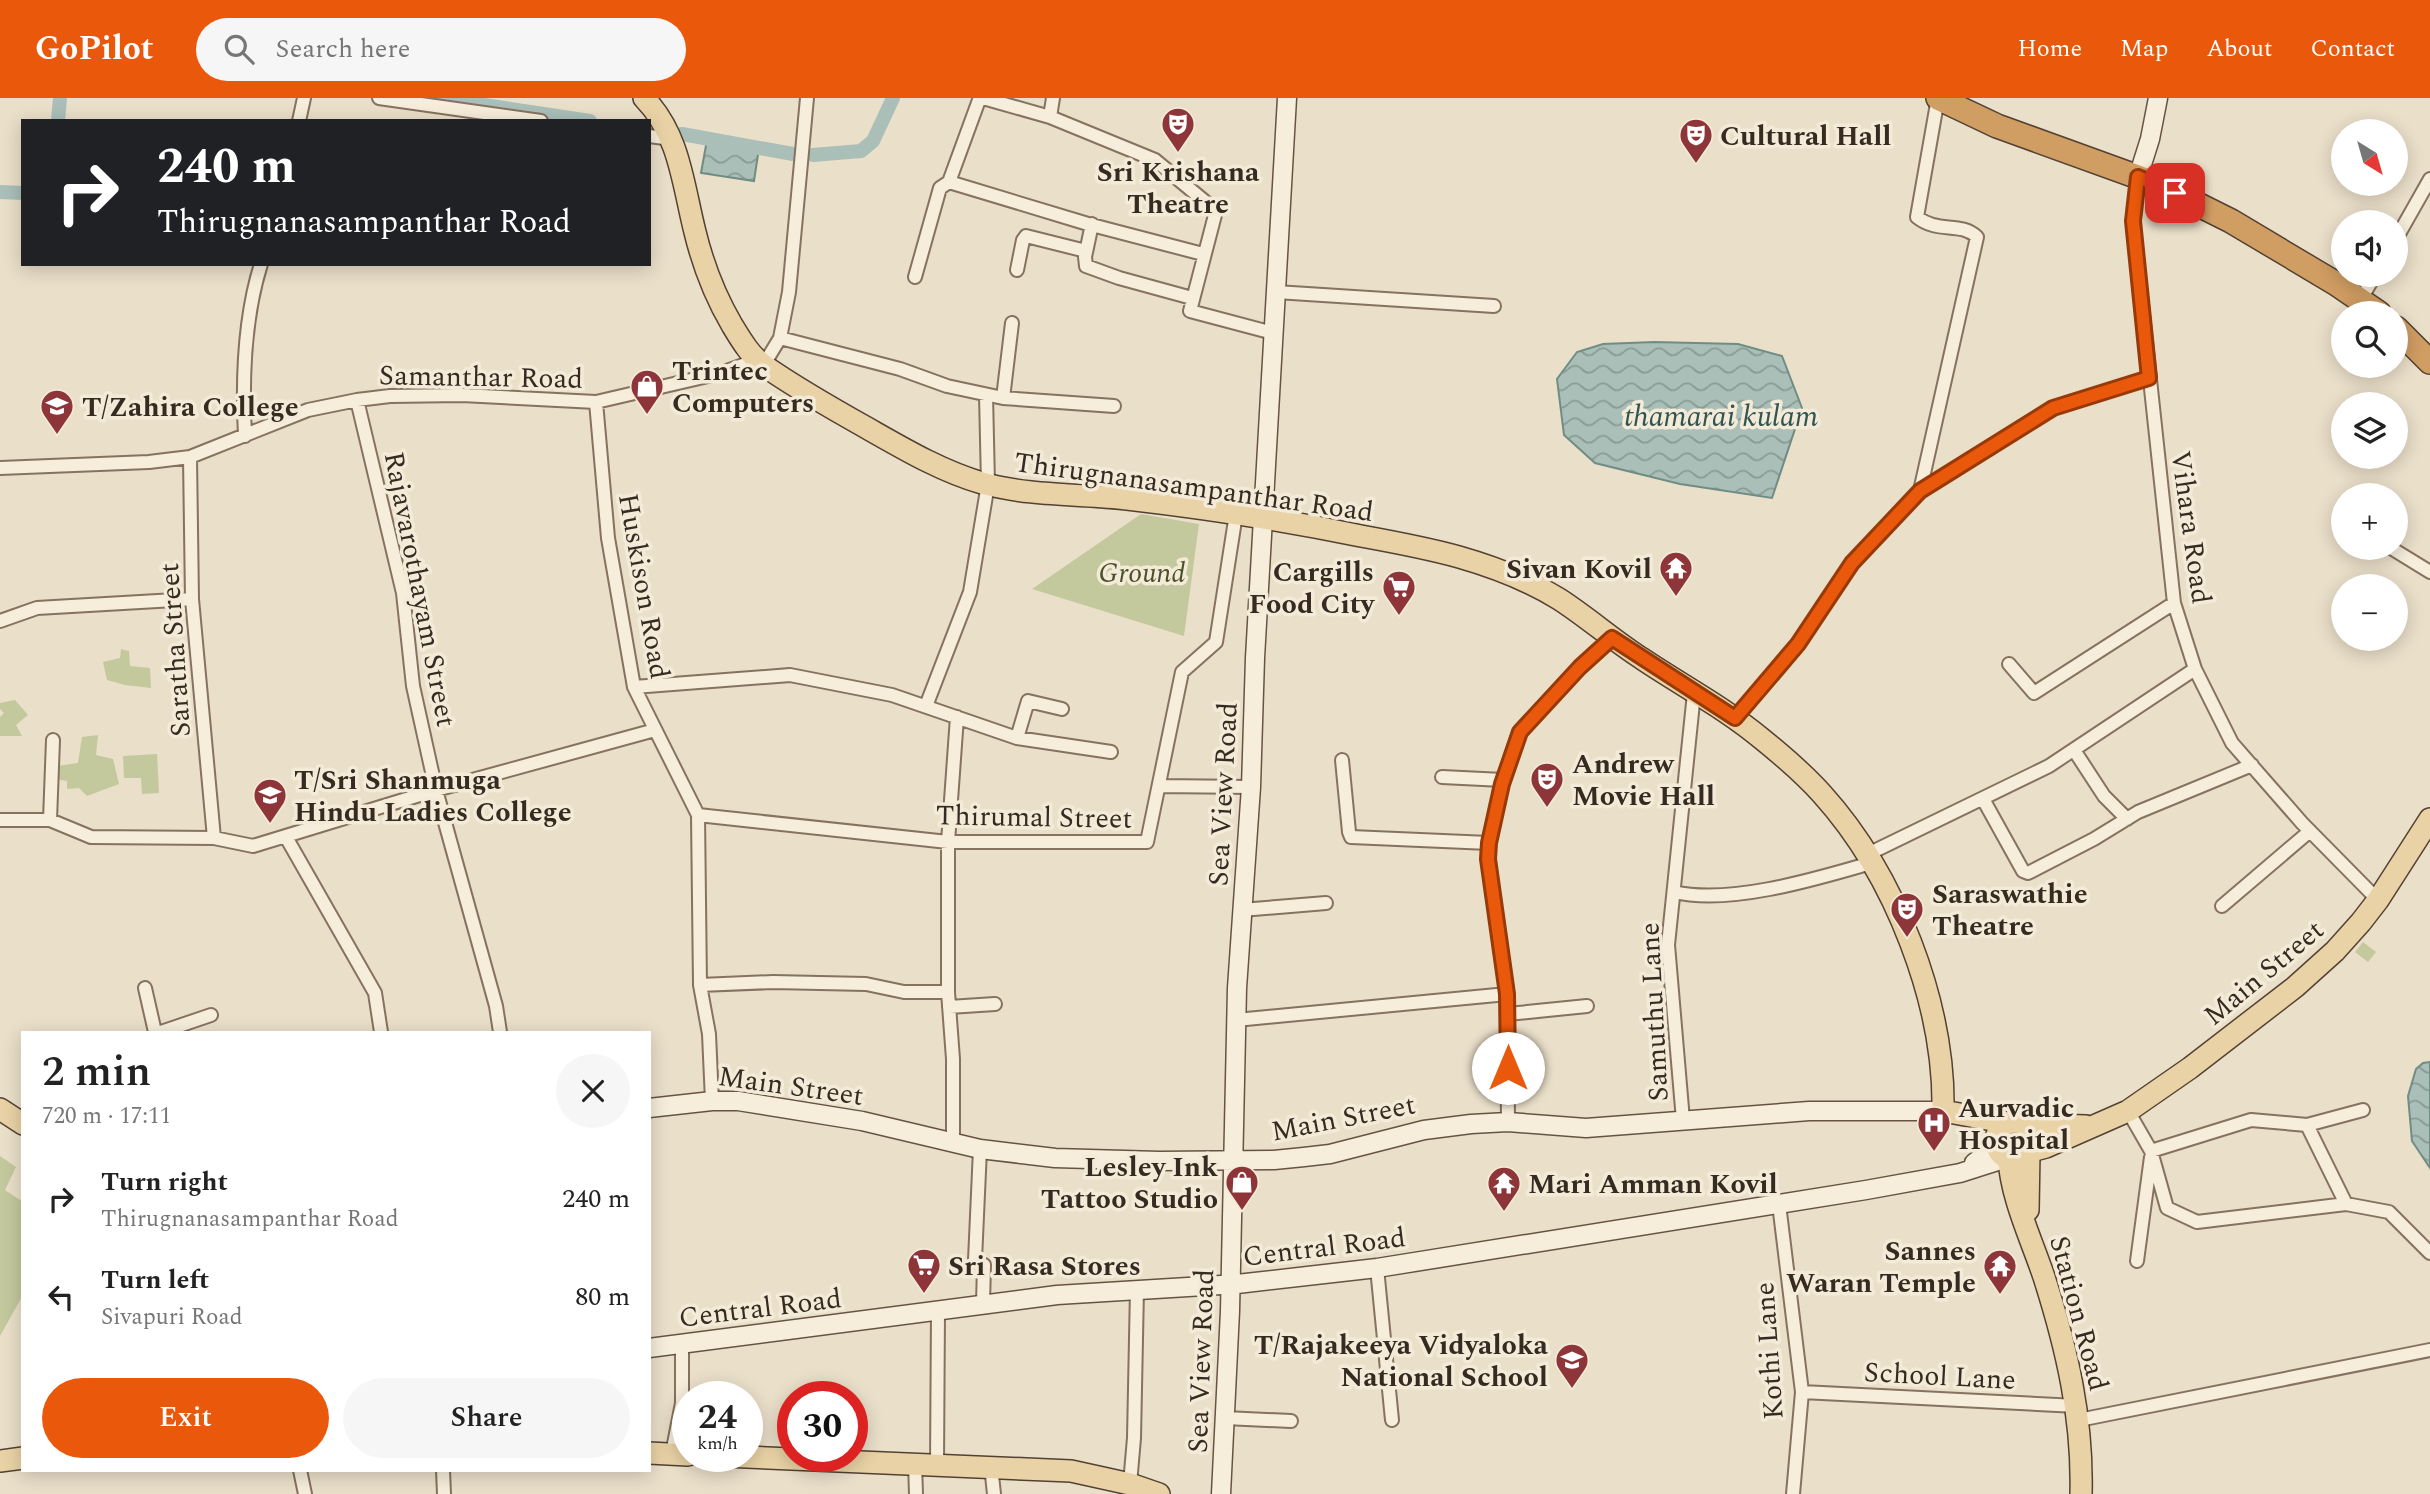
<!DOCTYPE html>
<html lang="en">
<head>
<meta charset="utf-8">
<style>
	body { margin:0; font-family:Spectral,serif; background:#f6f6f6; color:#222; height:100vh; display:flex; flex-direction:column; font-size:26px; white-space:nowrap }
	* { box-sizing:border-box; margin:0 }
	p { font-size:23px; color:#767676 }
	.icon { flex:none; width:38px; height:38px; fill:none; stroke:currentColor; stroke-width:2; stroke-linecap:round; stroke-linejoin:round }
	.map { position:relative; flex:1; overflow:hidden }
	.details { position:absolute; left:21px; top:933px; width:630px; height:441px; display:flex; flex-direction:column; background:#fff; border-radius:0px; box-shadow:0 4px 18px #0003 }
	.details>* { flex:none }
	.hud { position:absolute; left:21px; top:21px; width:630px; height:147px; border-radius:0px; box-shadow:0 4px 18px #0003; background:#202124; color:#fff; overflow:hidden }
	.needle { width:46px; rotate:143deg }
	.fabs { position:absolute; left:2331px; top:21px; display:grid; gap:14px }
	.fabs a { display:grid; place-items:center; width:77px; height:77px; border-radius:50%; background:#fff; box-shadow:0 4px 18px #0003; font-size:35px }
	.speed { position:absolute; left:672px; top:1283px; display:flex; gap:14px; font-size:35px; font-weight:700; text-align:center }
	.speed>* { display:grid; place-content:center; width:91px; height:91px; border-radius:50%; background:#fff; box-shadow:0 4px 18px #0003; line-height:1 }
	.speed small { font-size:18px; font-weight:400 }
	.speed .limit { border:10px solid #d22; background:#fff; color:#111 }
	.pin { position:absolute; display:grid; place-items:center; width:60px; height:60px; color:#fff; margin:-30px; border-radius:14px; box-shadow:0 4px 10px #0006 }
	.me { position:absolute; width:77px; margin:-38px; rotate:0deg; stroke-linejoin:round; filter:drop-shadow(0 0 5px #0008) }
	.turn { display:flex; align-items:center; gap:24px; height:147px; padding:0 21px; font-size:32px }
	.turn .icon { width:91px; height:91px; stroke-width:2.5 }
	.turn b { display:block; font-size:49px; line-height:60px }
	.round { display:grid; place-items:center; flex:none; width:74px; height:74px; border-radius:37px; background:#f6f6f6 }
	.headline { display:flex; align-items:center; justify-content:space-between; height:119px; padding:0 21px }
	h1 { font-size:42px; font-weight:600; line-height:52px }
	.cta { display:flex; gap:14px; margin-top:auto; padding:14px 21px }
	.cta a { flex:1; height:80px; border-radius:42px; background:#ea580c; color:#fff; font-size:28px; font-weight:600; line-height:80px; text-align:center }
	.cta a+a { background:#f6f6f6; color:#222 }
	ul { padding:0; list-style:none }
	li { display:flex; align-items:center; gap:21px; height:98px; padding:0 21px }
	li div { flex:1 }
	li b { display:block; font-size:26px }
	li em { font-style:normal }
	header { display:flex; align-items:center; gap:42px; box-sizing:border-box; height:98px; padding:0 35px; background:#ea580c; color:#fff }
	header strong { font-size:33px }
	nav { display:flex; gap:38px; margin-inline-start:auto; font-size:24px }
	.search { width:490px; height:63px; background:#f6f6f6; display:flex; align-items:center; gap:18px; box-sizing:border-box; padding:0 24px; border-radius:38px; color:#767676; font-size:26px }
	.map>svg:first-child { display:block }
</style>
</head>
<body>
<header>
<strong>GoPilot</strong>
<div class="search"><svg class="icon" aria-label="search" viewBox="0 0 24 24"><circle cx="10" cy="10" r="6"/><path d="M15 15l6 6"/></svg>Search here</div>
<nav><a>Home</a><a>Map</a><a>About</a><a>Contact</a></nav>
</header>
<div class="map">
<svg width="2430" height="1396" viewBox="0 0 2430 1396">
	<defs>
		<pattern id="water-waves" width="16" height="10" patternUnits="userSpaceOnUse" patternTransform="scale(1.75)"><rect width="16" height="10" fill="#a9bfb8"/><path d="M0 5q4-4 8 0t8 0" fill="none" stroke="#8a9b95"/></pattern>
	</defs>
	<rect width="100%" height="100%" fill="#eadfc9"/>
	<!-- green -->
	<path fill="#c4c89d" d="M 1141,416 L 1199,426 L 1184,538 L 1032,491 Z
		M 121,551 L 129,553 L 130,568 L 150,570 L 151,590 L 125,587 L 107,582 L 103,564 L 120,560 Z
		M 15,602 L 28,617 L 16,627 L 22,638 L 0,638 L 0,619 L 4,615 L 0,611 L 0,605 Z
		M 98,637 L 96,657 L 113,661 L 119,686 L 87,698 L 79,690 L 67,691 L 67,683 L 55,681 L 57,668 L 78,665 L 82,639 Z
		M 157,656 L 159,695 L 142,696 L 141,680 L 124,680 L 123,658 Z
		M 2363,844 L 2376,854 L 2368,864 L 2355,854 Z
		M 0,1058 L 16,1069 L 5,1092 L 23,1104 L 23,1197 L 0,1238 Z"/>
	<!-- water -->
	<path fill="url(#water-waves)" stroke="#708d85" stroke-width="2" d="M 707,42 L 759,50 L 754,83 L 701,75 Z
		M 1654,244 L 1738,246 L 1782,258 L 1802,310 L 1772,400 L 1680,386 L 1595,365 L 1564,337 L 1557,281 L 1577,254 L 1603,246 Z
		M 2430,964 L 2430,1070 L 2412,1043 L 2408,998 L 2416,971 L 2423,965 Z"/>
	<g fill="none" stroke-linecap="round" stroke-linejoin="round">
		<!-- canal -->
		<path stroke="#a9bfb8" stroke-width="14" d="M 438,0 L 590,23
			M 58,23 L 60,0
			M 682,36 L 793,56
			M 813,57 L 861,53 L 873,43 L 893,0
			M 0,94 L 23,95"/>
		<defs>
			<path id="street" d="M 379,0 L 541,23
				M 1053,0 L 1050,19 L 1155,62 L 1214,111 L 1215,117 L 1190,213 L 1273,235
				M 299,23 L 304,0
				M 649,38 L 672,41
				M 2138,79 L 2133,123 L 2174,505 L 2195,571 L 2232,645 L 2302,725 L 2378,802
				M 949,84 L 1088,126 L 1203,156
				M 1092,126 L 1085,159 L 1086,168 L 1119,180 L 1192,200
				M 2396,141 L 2430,81
				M 1017,172 L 1023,142 L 1026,138 L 1086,153
				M 915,179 L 940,90 L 949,84 L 979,2 L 983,0 L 1050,19
				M 1276,194 L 1494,208
				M 2361,201 L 2375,177
				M 780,240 L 900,271 L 947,288 L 1003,300 L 1114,308
				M 763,268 L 780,240 L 789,194 L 807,0
				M 1003,300 L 1012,225
				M 357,302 L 403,495 L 413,588 L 436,692 L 496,908 L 500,934
				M 596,304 L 608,440 L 634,589 L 698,717 L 700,887 L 709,936 L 712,1003
				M 245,338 C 242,281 244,220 261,166
				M 190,359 L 192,501 L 214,740
				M 0,370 L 149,364 L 190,359 L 308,312 L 357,302 L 390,298 L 462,297 L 596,304 L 721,275 L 757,262
				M 1920,393 L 1977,139 C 1960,123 1938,136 1917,119 L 1938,0
				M 2391,450 L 2430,474
				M 0,523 L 37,510 L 192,501
				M 2009,566 L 2034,595 L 2174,505
				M 634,589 L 790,577 L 892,597 L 1017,640 L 1111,654
				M 926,608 L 970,494 L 988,386 L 986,297
				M 1735,620 L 1798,546 L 1852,465 L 1920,393 L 2053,310 L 2149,280
				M 1017,640 L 1028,603 L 1062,611
				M 2074,652 L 2104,698 L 2127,721
				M 1342,662 L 1349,734 L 1351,739 L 1489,745
				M 1442,679 L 1503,682
				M 1159,688 L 1251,689
				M 1983,701 L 2023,773 L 2028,775 L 2094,741 L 2138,714 L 2252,667
				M 698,717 L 948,744 L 1147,744 L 1182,574 L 1216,544 L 1236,416
				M 0,722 L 50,722 L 91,739 L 214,740 L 253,748 L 436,692 L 655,632
				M 50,722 L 53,642
				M 286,739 L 375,895 L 381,934
				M 1866,757 L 2049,668 L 2195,571
				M 1674,794 C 1730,807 1816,781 1871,765
				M 2222,808 L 2310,733
				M 1241,812 L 1326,805
				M 700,887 L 773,884 L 866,886 L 904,894 L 948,894
				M 145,890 L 155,934
				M 949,909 L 995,906
				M 1508,916 L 1587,908
				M 1236,922 L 1507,896
				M 161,934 L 211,917
				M 2128,1013 L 2151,1053 L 2251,1022 L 2307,1027 L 2363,1012
				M 1683,1022 L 1668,847 L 1694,595
				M 1508,1024 L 1507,896 L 1488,761 L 1489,745 L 1502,686 L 1519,634 L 1580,569 L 1612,540
				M 2307,1027 L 2346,1106 L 2389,1114 L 2430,1155
				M 953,1045 L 953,961 L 948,894 L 948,744 L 957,619
				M 980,1051 L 975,1162 L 984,1167 L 983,1206
				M 2151,1053 L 2167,1110 L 2197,1124 L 2346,1106
				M 1779,1106 L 1802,1294 L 1793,1396
				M 2137,1163 L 2151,1059
				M 1377,1170 L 1392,1322
				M 1802,1294 L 2077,1308
				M 1225,1320 L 1291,1323
				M 2079,1322 L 2430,1252
				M 672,1356 L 682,1305 L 682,1245
				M 915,1365 L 916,1396
				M 937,1366 L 938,1212
				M 991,1368 L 994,1396
				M 300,1372 L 305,1396
				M 443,1372 L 444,1396
				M 1130,1386 L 1134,1340 L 1137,1191"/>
			<path id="secondary" d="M 2138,79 L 2150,41 L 2158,0
				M 649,1010 L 712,1003 L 738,1003 L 862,1023 L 980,1051 L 1055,1060 L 1159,1063 L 1274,1062 L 1304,1059 L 1330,1056 L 1424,1032 L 1471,1026 L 1508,1024 L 1586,1030 L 1809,1013 L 1943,1013
				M 1974,1065 L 1997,1048
				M 649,1250 L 1057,1197 L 1237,1186 L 1377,1170 L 1866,1092 L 1960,1075 L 2007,1060
				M 1221,1396 L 1230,1213 L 1237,890 L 1251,689 L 1255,560 L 1287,0"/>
			<path id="primary" d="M 644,0 C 680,37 683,87 695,134 C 703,167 715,198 732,227 C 741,242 751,259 766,269 C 798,291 833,311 867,330 C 904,351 941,373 982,385 C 1029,398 1079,396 1127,401 C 1205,410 1284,422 1361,438 C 1394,444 1427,450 1459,459 C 1494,469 1528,482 1559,501 C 1587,519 1613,542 1641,560 C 1681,587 1725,610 1762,641 C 1783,658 1804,676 1822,696 C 1895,777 1945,905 1943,1013
				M 0,1011 L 23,1026
				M 1943,1013 L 2009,1025
				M1996 1043a19 19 0 1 1 38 0a19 19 0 1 1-38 0Z
				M 2023,1026 L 2086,1028
				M 2031,1053 L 2046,1049 L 2128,1013 L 2190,970 L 2295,889 L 2335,853 L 2361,824 L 2378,802 L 2430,721
				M 2009,1061 C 2011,1099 2032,1143 2044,1179 C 2067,1251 2083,1321 2081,1396
				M 2028,1112 L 2029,1055
				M 649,1355 L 688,1357
				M 724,1358 L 1071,1373 L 1130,1386 L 1159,1396
				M 0,1363 L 23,1360"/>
			<path id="highway" d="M 1938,0 L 1997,28 L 2138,79 L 2175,95 L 2231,123 L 2335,185 L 2379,215
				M 2396,230 L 2430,264"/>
		</defs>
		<!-- street casing -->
		<use href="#street" stroke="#85725f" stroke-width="16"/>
		<!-- secondary casing -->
		<use href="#secondary" stroke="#675342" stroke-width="21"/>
		<!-- primary casing -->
		<use href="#primary" stroke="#534133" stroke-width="24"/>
		<!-- highway casing -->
		<use href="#highway" stroke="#534133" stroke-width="26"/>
		<!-- street -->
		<use href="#street" stroke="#f6eddb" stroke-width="12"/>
		<!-- secondary -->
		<use href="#secondary" stroke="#f6eddb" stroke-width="18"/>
		<!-- primary -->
		<use href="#primary" stroke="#e9d2a5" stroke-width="21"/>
		<!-- highway -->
		<use href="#highway" stroke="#d09d63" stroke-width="23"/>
	</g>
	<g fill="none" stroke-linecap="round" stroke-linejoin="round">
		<defs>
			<path id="route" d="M 1508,970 L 1507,896 L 1488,761 L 1489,745 L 1502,686 L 1520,634 L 1580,569 L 1612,540 L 1735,620 L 1798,546 L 1852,465 L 1920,393 L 2053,310 L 2149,280 L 2133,123 L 2138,79 L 2175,95"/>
		</defs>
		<!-- route casing -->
		<use href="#route" stroke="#983908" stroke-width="18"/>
		<!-- route -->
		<use href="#route" stroke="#ea580c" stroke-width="12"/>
	</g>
	<!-- icons -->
	<defs>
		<symbol id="theatre-pin" viewBox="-11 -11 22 30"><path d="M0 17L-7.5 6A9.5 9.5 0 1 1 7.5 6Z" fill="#8e3539" stroke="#f3ead8"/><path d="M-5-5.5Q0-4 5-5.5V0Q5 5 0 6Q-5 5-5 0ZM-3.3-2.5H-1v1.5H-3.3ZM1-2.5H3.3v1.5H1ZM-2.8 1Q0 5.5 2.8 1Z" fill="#fff"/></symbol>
		<symbol id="shop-pin" viewBox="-11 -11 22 30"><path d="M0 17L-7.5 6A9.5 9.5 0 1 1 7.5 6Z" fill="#8e3539" stroke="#f3ead8"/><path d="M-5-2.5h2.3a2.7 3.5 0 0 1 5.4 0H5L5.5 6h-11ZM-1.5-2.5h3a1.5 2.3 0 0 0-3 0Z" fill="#fff"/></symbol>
		<symbol id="school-pin" viewBox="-11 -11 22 30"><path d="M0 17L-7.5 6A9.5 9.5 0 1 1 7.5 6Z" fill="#8e3539" stroke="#f3ead8"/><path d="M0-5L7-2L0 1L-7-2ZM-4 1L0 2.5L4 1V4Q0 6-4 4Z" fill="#fff"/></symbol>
		<symbol id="temple-pin" viewBox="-11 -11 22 30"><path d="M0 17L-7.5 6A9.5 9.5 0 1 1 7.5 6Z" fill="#8e3539" stroke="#f3ead8"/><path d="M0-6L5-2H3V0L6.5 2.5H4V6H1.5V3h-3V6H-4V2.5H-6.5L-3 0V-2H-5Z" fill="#fff"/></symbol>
		<symbol id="supermarket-pin" viewBox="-11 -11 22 30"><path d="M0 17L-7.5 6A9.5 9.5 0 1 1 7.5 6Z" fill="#8e3539" stroke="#f3ead8"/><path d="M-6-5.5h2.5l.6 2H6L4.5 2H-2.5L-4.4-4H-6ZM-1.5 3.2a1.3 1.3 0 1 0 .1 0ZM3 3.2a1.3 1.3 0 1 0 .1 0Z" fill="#fff"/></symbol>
		<symbol id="hospital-pin" viewBox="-11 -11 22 30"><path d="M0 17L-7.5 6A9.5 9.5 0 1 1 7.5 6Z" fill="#8e3539" stroke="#f3ead8"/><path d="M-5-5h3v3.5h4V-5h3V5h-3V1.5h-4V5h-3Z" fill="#fff"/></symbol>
	</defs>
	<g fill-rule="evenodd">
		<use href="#theatre-pin" x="1159" y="7" width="38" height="52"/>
		<use href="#theatre-pin" x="1677" y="18" width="38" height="52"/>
		<use href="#shop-pin" x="628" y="269" width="38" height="52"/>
		<use href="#school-pin" x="38" y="289" width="38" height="52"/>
		<use href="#temple-pin" x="1657" y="451" width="38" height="52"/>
		<use href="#supermarket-pin" x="1380" y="470" width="38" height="52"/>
		<use href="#theatre-pin" x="1528" y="662" width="38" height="52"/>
		<use href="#school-pin" x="251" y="678" width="38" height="52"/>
		<use href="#theatre-pin" x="1888" y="792" width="38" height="52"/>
		<use href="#hospital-pin" x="1915" y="1006" width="38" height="52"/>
		<use href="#shop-pin" x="1223" y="1065" width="38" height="52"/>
		<use href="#temple-pin" x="1485" y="1066" width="38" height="52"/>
		<use href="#supermarket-pin" x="905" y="1148" width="38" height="52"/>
		<use href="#temple-pin" x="1981" y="1149" width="38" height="52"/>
		<use href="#school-pin" x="1553" y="1243" width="38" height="52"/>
	</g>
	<g text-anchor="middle" stroke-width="7" stroke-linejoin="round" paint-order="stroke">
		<!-- poi labels -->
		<g font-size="28" font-weight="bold" fill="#372b21" stroke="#f3ead8" text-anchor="start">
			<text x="1720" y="47">Cultural Hall</text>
			<text x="1178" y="83" text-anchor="middle">Sri Krishana<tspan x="1178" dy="32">Theatre</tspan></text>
			<text x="672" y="282">Trintec<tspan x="672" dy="32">Computers</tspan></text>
			<text x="82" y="318">T/Zahira College</text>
			<text x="1652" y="480" text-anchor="end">Sivan Kovil</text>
			<text x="1374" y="483" text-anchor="end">Cargills<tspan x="1374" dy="32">Food City</tspan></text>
			<text x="1572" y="675">Andrew<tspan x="1572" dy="32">Movie Hall</tspan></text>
			<text x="294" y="691">T/Sri Shanmuga<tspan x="294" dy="32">Hindu Ladies College</tspan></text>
			<text x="1932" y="805">Saraswathie<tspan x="1932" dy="32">Theatre</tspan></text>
			<text x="1958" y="1019">Aurvadic<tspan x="1958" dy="32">Hospital</tspan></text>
			<text x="1218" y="1078" text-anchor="end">Lesley Ink<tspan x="1218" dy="32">Tattoo Studio</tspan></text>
			<text x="1528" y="1095">Mari Amman Kovil</text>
			<text x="1976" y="1162" text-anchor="end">Sannes<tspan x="1976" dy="32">Waran Temple</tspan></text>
			<text x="948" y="1177">Sri Rasa Stores</text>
			<text x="1548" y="1256" text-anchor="end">T/Rajakeeya Vidyaloka<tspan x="1548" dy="32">National School</tspan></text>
		</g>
		<!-- street labels -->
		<g font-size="28" fill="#372b21" stroke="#f3ead8">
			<text transform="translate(481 278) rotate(1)" y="10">Samanthar Road</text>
			<text transform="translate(1194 388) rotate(8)" y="10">Thirugnanasampanthar Road</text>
			<text transform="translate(2192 429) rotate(82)" y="10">Vihara Road</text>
			<text transform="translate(645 488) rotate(80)" y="10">Huskison Road</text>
			<text transform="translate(421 491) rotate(79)" y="10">Rajavarothayam Street</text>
			<text transform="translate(174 552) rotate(-94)" y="10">Saratha Street</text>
			<text transform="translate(1222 696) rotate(-87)" y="10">Sea View Road</text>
			<text transform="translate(1034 718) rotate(1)" y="10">Thirumal Street</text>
			<text transform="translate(2263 874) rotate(-40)" y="10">Main Street</text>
			<text transform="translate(1653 914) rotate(-93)" y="10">Samuthu Lane</text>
			<text transform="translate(791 987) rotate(8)" y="10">Main Street</text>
			<text transform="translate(1343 1019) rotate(-11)" y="10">Main Street</text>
			<text transform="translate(1324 1148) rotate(-7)" y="10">Central Road</text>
			<text transform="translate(760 1209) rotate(-7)" y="10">Central Road</text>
			<text transform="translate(2080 1215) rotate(75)" y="10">Station Road</text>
			<text transform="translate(1768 1253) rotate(-94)" y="10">Kothi Lane</text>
			<text transform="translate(1200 1263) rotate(-88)" y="10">Sea View Road</text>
			<text transform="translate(1940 1277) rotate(3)" y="10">School Lane</text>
		</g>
		<!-- park labels -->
		<g font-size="28" font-style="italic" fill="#49512a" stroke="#f3ead8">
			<text x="1142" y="484">Ground</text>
		</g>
		<!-- water labels -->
		<g font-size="30" font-style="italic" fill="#325552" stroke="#f3ead8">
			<text x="1721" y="328">thamarai kulam</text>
		</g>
	</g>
</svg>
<div class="fabs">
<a><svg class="needle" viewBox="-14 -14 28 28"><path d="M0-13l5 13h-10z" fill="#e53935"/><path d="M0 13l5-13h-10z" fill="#767676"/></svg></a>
<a><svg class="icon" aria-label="sound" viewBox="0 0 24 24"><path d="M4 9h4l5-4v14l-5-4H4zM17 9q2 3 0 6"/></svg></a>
<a><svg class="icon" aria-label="search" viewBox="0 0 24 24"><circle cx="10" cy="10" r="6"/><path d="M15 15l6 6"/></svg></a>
<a><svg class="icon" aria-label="layers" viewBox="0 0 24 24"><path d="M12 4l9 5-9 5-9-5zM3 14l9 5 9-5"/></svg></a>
<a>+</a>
<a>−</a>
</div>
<div class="speed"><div>24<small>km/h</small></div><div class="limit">30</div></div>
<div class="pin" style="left:2175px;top:95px;background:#d93025"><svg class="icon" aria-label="arrive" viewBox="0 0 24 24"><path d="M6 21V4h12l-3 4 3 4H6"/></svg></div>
<svg class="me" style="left:1508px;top:970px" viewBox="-20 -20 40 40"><circle r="19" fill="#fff"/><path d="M0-13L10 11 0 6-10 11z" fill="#ea580c"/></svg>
<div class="hud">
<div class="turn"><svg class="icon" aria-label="right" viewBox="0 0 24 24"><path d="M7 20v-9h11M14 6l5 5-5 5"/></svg><div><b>240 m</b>Thirugnanasampanthar Road</div></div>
</div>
<section class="details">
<div class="headline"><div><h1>2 min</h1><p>720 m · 17:11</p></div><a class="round"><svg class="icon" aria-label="close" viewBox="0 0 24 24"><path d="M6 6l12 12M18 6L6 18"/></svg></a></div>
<ul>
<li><svg class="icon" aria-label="right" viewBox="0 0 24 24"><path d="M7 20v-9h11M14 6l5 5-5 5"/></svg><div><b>Turn right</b><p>Thirugnanasampanthar Road</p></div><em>240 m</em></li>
<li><svg class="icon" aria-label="left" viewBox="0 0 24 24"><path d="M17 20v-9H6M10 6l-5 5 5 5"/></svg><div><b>Turn left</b><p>Sivapuri Road</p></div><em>80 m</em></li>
</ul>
<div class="cta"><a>Exit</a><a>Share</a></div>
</section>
</div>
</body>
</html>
